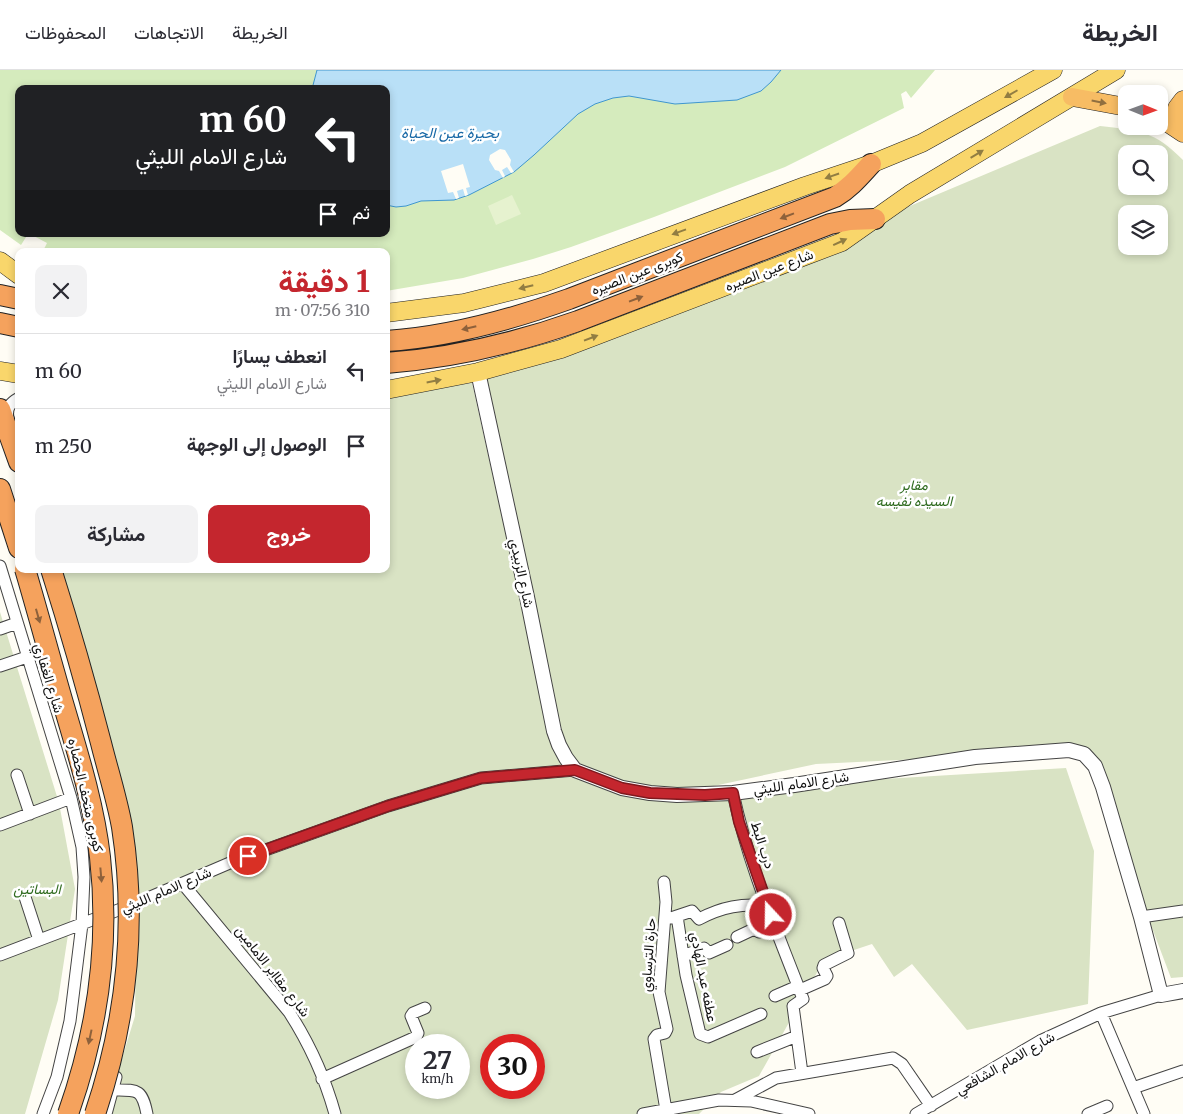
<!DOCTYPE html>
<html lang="ar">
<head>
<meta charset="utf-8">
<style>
	body { margin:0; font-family:Merriweather,Vazirmatn,serif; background:#f2f2f3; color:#2b2b33; direction:rtl; height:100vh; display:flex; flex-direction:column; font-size:19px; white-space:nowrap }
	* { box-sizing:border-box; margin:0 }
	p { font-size:16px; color:#7c7c81 }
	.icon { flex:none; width:28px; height:28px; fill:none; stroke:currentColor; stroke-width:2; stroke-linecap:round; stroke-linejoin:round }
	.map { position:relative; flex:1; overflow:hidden; direction:ltr }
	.sheet { position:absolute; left:15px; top:178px; width:375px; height:325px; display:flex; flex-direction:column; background:#fff; border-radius:10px; box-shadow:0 2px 8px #0003; direction:rtl }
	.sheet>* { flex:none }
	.banner { position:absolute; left:15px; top:15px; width:375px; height:152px; border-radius:10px; box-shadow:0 2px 8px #0003; direction:rtl; background:#202124; color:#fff; overflow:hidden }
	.needle { width:32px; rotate:91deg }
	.controls { position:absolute; left:1118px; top:15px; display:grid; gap:10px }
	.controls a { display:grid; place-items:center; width:50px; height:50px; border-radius:10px; background:#fff; box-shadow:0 2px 8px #0003; font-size:25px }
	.speed { position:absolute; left:405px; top:964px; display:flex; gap:10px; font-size:25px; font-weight:700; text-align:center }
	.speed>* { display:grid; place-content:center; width:65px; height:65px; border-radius:50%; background:#fff; box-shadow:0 2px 8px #0003; line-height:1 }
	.speed small { font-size:12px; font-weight:400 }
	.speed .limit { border:8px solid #d22; background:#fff; color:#111 }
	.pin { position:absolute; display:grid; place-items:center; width:42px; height:42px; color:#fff; margin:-21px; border:2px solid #fff; border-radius:50%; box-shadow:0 1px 5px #0007 }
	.me { position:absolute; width:55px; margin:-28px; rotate:339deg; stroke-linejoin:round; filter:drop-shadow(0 0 4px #0008) }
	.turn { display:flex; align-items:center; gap:18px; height:105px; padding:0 20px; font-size:22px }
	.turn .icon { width:65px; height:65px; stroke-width:2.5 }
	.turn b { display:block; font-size:35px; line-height:42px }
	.then { display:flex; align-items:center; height:48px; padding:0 20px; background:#0003; gap:10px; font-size:19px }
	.round { display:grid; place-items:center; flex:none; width:52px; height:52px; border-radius:10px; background:#f2f2f3 }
	.head { display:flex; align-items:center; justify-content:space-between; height:85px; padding:0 20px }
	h1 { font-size:30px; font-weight:700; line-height:38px; color:#c4262e }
	.cta { display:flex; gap:10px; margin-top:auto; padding:10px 20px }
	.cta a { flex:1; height:58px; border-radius:10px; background:#c4262e; color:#fff; font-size:20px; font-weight:700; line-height:58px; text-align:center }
	.cta a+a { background:#f2f2f3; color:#2b2b33 }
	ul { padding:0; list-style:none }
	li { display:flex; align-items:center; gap:15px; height:75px; padding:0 20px; border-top:1px solid #e1e1e2 }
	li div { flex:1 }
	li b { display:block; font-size:19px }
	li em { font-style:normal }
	header { display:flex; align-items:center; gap:30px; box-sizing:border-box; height:70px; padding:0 25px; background:#fff; border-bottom:1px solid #e1e1e2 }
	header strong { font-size:24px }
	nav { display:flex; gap:28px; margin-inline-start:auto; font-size:18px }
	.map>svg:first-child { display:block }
</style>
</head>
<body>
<header>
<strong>الخريطة</strong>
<nav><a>الخريطة</a><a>الاتجاهات</a><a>المحفوظات</a></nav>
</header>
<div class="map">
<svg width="1183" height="1044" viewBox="0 0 1183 1044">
	<rect width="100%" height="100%" fill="#fffdf5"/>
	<!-- green -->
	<path fill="#d5ebbd" d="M 0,0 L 935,0 L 911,28 L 906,21 L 901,24 L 904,38 L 785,97 L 654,147 L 571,177 L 533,189 L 463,208 L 386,221 L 386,181 L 43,181 L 47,173 L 30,164 L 386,164 L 386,19 L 19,19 L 19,164 L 28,164 L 21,175 L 0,160 Z"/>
	<!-- cemetery -->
	<path fill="#d9e3c4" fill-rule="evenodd" d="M 1100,56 C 1138,60 1155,61 1183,90 L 1183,907 L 1171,908 L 1085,681 L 816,694 L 695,720 L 639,719 L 575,693 L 563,674 L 552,631 L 486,305 L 563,282 ZM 1126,84 L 1159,84 L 1159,116 L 1126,116 ZM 1126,144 L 1159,144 L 1159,176 L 1126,176 Z
		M 472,313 L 553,676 L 578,708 L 610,722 L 695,731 L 833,712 L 1066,698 L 1094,781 L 1088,934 L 967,960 L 912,894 L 894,907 L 872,874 L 824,890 L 759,1006 L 721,1022 L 699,1044 L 105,1044 L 135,946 L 136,852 L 61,499 L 386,499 L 386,324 ZM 416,975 L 459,975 L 459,1018 L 416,1018 ZM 491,975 L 534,975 L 534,1018 L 491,1018 Z
		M 0,542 L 59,733 L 75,819 L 58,930 L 25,1044 L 0,1044 Z"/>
	<!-- pitch -->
	<path fill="#e6f2cf" d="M 512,125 L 521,144 L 496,155 L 488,136 Z"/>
	<!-- water -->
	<path fill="#b9e0f7" stroke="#3f96cf" d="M 317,0 L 781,0 L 771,12 L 761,21 L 737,30 L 675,34 L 629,26 L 613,28 L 595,34 L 578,44 L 534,85 L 514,102 L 469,125 L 454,130 L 421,131 L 406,136 L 396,137 L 386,135 L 386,19 L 312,19 Z"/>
	<!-- pier -->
	<path fill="#fffdf5" d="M 500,79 L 505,80 L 511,90 L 510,95 L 514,102 L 511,103 L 507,97 L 502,100 L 505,106 L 503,108 L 499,101 L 495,100 L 489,90 L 490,85 Z
		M 463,94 L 470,117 L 466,118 L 468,125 L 465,126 L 463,119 L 457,121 L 459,128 L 456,129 L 453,122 L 448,123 L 441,101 Z"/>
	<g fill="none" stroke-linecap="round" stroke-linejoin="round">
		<defs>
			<path id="minor" d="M 8,348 C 6,338 10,333 19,328
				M 0,496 L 71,728 L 82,777 L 84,807 L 82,854 L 70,951 L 57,1007 L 43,1044
				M 0,559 L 17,553
				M 0,596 L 27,587
				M 17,705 L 30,744
				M 733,723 C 748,794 777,861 803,929 L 793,936 L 802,1003
				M 0,755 L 71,728
				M 664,812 L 666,832 L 659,922 L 667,959 L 665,963 L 657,965 L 654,969 L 666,1040
				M 183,814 L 289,942 C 309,973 325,1008 335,1044
				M 25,827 L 39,870
				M 677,846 L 686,905 L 700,964 L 708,967 L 761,944
				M 1141,847 L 1183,841
				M 671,848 L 692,841 L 699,849 C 722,837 742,833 768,836
				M 737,867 L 754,859 L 759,862 L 775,855
				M 0,885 L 134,834 L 232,792 L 388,736 L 481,708 L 575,700
				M 683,886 L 704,878 L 709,883 L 727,875
				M 800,920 L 825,909 L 827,906 L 823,898 L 824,895 L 848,883 L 839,853
				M 775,926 L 798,916
				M 1101,943 L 1144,1044
				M 757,982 L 797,966
				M 322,1009 L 416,967 L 418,963 L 411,946 L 413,943 L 425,938
				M 1133,1018 L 1183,1001
				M 113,1020 C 137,1020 142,1018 147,1044
				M 735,1030 L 776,1008 L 893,988 L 902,994 L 931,1036
				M 106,1044 L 116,1007
				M 643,1044 L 719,1030 L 751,1031 L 809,1044
				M 916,1044 L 1040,971 L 1101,943 L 1161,925
				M 1088,1044 L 1107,1036"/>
			<path id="tertiary" d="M 478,302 L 527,527 L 554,661 L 559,675 L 566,688 L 575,700 L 622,718 L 650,723 L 677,725 L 733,723 L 794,715 L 975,687 L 1069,680 L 1084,684 L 1095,696 L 1103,717 L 1141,847 L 1161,925 L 1183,921"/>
			<path id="primary" d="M 0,191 L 19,205
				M 386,243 L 464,233 L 544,213 L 805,116 L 871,94 L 922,73 L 1053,0
				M 0,301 L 19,304
				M 386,320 L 478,302 L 561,279 L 842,172 L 910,124 L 1116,0"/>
			<path id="trunk" d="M 1072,27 L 1126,37
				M 1159,47 L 1183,63
				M 1173,55 L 1177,38 L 1183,30"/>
			<path id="motorway" d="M 0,225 L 19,229
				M 0,253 L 19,257
				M 386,271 C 449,267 510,250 569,229 L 835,127 C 850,118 859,107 871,94
				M 386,293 C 453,288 516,273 578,251 L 830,154 L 850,150 L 875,149
				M 0,339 L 19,392
				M 0,419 L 19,478"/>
		</defs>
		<!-- minor casing -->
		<use href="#minor" stroke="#444" stroke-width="13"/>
		<!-- tertiary casing -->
		<use href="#tertiary" stroke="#444" stroke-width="16"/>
		<!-- primary casing -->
		<use href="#primary" stroke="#222" stroke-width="19"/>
		<!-- trunk casing -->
		<use href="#trunk" stroke="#222" stroke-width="19"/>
		<!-- motorway casing -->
		<use href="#motorway" stroke="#222" stroke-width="22"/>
		<!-- minor -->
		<use href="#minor" stroke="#fff" stroke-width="11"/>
		<!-- tertiary -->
		<use href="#tertiary" stroke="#fff" stroke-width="14"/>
		<!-- primary -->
		<use href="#primary" stroke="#f9d66b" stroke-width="18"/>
		<!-- trunk -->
		<use href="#trunk" stroke="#f7bc64" stroke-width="18"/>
		<!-- motorway -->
		<use href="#motorway" stroke="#f5a25d" stroke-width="20"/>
		<defs>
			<path id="motorway-bridge" d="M 25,499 C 38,543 50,588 63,633 C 78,684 94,735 100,787 C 110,874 97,962 68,1044
				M 51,499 C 69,556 86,615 101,673 C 108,701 117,729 122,757 C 137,854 126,952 95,1044"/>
		</defs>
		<!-- motorway-bridge casing -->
		<use href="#motorway-bridge" stroke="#222" stroke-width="22" stroke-linecap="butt"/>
		<!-- motorway-bridge -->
		<use href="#motorway-bridge" stroke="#f5a25d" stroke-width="20"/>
	</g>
	<!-- one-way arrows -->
	<defs><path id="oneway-solid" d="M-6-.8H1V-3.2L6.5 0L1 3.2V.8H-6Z" transform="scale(1.25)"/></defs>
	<g fill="#917d42">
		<use href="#oneway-solid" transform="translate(1011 24) rotate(150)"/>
		<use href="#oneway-solid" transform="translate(977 84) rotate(-31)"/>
		<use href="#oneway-solid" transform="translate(832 106) rotate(161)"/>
		<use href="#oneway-solid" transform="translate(679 162) rotate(160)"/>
		<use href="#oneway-solid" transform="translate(840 172) rotate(-25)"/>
		<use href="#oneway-solid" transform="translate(526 217) rotate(166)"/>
		<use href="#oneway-solid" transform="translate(591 268) rotate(-21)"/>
		<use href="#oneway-solid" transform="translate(434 311) rotate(-11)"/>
	</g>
	<use fill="#906f3f" href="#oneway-solid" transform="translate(1099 32) rotate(11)"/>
	<g fill="#8e613b">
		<use href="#oneway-solid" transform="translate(787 146) rotate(159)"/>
		<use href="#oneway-solid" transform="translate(636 229) rotate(-21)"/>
		<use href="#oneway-solid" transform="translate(469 258) rotate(167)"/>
		<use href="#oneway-solid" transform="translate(38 546) rotate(74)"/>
		<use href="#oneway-solid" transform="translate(101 805) rotate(85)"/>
		<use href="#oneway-solid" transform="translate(90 967) rotate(102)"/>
	</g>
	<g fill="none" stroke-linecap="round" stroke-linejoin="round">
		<defs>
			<path id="route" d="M 248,786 L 388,736 L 481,708 L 575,700 L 622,718 L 650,723 L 705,725 L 733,723 L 739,752 L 771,845"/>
		</defs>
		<!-- route casing -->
		<use href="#route" stroke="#7f191e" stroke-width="12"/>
		<!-- route -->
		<use href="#route" stroke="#c4262e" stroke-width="9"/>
	</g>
	<g text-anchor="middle" stroke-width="5" stroke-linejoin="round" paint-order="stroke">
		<!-- street labels -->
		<g font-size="14" fill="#111" stroke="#fff">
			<text transform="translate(769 200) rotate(-21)" y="5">شارع عين الصيره</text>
			<text transform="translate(637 203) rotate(-21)" y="5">كوبرى عين الصيره</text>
			<text transform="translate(522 503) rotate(78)" y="5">شارع الزبيدي</text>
			<text transform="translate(49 608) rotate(73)" y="5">شارع الغفاري</text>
			<text transform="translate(801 713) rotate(-8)" y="5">شارع الامام الليثي</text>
			<text transform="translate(86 725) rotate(77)" y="5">كوبرى متحف الحضاره</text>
			<text transform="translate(763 775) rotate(72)" y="5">درب البط</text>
			<text transform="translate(166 820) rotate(-23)" y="5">شارع الامام الليثي</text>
			<text transform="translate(648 885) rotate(-86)" y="5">حارة الترساوي</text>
			<text transform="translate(273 901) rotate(52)" y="5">شارع مقاابر الامامين</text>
			<text transform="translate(704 907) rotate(79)" y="5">عطفه عبد الهادي</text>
			<text transform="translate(1005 993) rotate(-30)" y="5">شارع الامام الشافعي</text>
		</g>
		<!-- park labels -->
		<g font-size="14" font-style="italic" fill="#2f6b1f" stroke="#fff">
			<text x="914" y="420">مقابر<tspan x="914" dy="16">السيده نفيسه</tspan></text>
			<text x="37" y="824">البساتين</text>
		</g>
		<!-- water labels -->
		<g font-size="15" font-style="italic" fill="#1768a6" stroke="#fff">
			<text x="450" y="68">بحيرة عين الحياة</text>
		</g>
	</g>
</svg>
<div class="controls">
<a><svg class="needle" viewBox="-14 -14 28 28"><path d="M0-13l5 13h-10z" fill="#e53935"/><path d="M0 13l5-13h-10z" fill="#7c7c81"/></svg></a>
<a><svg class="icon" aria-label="search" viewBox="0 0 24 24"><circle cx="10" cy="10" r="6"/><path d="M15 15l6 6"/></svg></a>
<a><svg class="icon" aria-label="layers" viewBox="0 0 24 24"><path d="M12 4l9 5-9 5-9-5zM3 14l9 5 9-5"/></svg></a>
</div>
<div class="speed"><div>27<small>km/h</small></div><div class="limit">30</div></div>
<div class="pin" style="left:248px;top:786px;background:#d93025"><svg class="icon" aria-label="arrive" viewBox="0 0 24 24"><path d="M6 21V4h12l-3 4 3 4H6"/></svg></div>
<svg class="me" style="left:771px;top:845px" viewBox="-20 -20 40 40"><circle r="17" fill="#c4262e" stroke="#fff" stroke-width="3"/><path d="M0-11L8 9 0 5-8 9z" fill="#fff"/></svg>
<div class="banner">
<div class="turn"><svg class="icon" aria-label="left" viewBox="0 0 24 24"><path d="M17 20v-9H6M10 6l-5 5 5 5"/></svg><div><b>60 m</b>شارع الامام الليثي</div></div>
<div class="then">ثم<svg class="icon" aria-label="arrive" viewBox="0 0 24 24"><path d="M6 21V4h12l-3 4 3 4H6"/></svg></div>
</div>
<section class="sheet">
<div class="head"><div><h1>1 دقيقة</h1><p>310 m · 07:56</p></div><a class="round"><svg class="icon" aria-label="close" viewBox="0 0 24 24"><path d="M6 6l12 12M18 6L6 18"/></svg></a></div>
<ul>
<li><svg class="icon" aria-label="left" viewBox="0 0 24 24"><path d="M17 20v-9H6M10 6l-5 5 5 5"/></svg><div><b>انعطف يسارًا</b><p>شارع الامام الليثي</p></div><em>60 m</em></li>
<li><svg class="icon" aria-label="arrive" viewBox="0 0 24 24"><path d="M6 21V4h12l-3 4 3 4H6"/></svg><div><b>الوصول إلى الوجهة</b></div><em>250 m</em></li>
</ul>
<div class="cta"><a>خروج</a><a>مشاركة</a></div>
</section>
</div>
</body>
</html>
